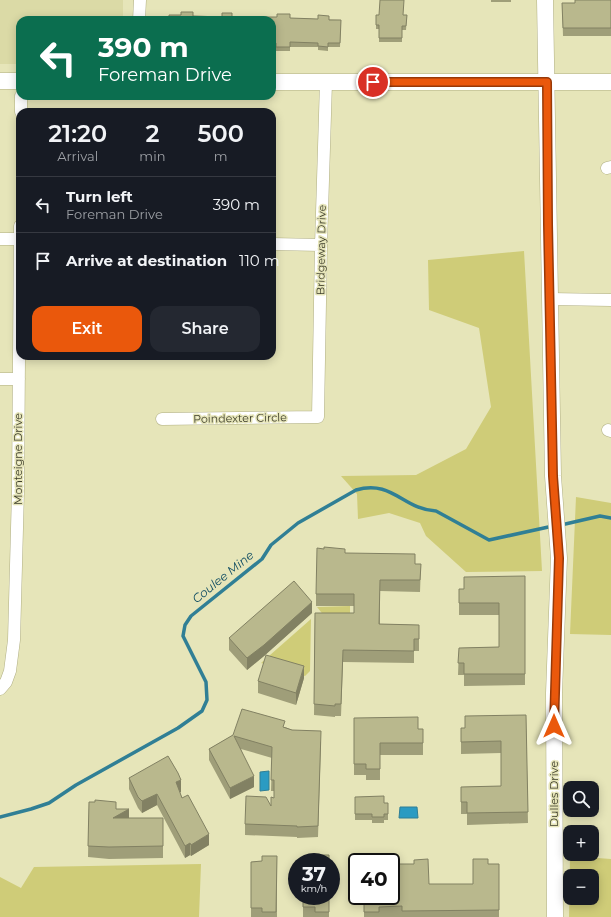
<!DOCTYPE html>
<html lang="en">
<head>
<meta charset="utf-8">
<style>
	body { margin:0; font-family:Montserrat,sans-serif; background:#242831; color:#f1f3f6; height:100vh; display:flex; flex-direction:column; font-size:15px; white-space:nowrap }
	* { box-sizing:border-box; margin:0 }
	p { font-size:13px; color:#9ea1a6 }
	.icon { flex:none; width:22px; height:22px; fill:none; stroke:currentColor; stroke-width:2; stroke-linecap:round; stroke-linejoin:round }
	.map { position:relative; flex:1; overflow:hidden }
	.sheet { position:absolute; left:16px; top:108px; width:260px; height:252px; display:flex; flex-direction:column; background:#171b24; border-radius:12px; box-shadow:0 2px 10px #0003 }
	.sheet>* { flex:none }
	.hud { position:absolute; left:16px; top:16px; width:260px; height:84px; border-radius:12px; box-shadow:0 2px 10px #0003; background:#0b6e4f; color:#fff; overflow:hidden }
	.tools { position:absolute; left:563px; top:781px; display:grid; gap:8px }
	.tools a { display:grid; place-items:center; width:36px; height:36px; border-radius:8px; background:#171b24; box-shadow:0 2px 10px #0003; font-size:20px }
	.speed { position:absolute; left:288px; top:853px; display:flex; gap:8px; font-size:20px; font-weight:700; text-align:center }
	.speed>* { display:grid; place-content:center; width:52px; height:52px; border-radius:50%; background:#171b24; box-shadow:0 2px 10px #0003; line-height:1 }
	.speed small { font-size:10px; font-weight:400 }
	.speed .limit { border:2px solid #111; border-radius:6px; background:#fff; color:#111 }
	.pin { position:absolute; display:grid; place-items:center; width:34px; height:34px; color:#fff; margin:-17px; border:2px solid #fff; border-radius:50%; box-shadow:0 1px 4px #0007 }
	.me { position:absolute; width:44px; margin:-22px; rotate:0deg; stroke-linejoin:round; filter:drop-shadow(0 0 3px #0008) }
	.turn { display:flex; align-items:center; gap:14px; height:84px; padding:0 16px; font-size:18px }
	.turn .icon { width:52px; height:52px; stroke-width:2.5 }
	.turn b { display:block; font-size:28px; line-height:34px }
	.eta { display:flex; justify-content:space-evenly; align-items:center; height:68px; text-align:center }
	.eta b { font-size:24px; font-weight:600; line-height:28px }
	.cta { display:flex; gap:8px; margin-top:auto; padding:8px 16px }
	.cta a { flex:1; height:46px; border-radius:12px; background:#ea580c; color:#fff; font-size:16px; font-weight:600; line-height:46px; text-align:center }
	.cta a+a { background:#242831; color:#f1f3f6 }
	ul { padding:0; list-style:none }
	li { display:flex; align-items:center; gap:12px; height:56px; padding:0 16px; border-top:1px solid #363941 }
	li div { flex:1 }
	li b { display:block; font-size:15px }
	li em { font-style:normal }
	.map>svg:first-child { display:block }
</style>
</head>
<body>
<div class="map">
<svg width="611" height="917" viewBox="0 0 611 917">
	<rect width="100%" height="100%" fill="#e6e5b9"/>
	<!-- built -->
	<path fill="#dbdaa6" d="M 0,0 L 123,0 L 123,20 L 20,20 L 20,64 L 0,64 Z"/>
	<!-- green -->
	<path fill="#cfcc78" fill-rule="evenodd" d="M 524,251 L 542,571 L 466,572 L 426,536 L 420,523 L 389,513 L 358,519 L 357,494 L 341,476 L 416,475 L 466,449 L 491,407 L 479,328 L 429,310 L 428,260 Z
		M 576,497 L 611,503 L 611,635 L 570,634 Z
		M 350,606 L 350,624 L 325,617 L 317,607 Z
		M 311,619 L 310,671 L 305,676 L 261,663 Z
		M 570,856 L 611,859 L 611,917 L 569,917 ZM 570,876 L 592,876 L 592,898 L 570,898 Z
		M 201,864 L 199,917 L 0,917 L 0,877 L 21,888 L 34,867 Z"/>
	<!-- water -->
	<path fill="#2b9bc2" stroke="#307f95" d="M 269,771 L 269,790 L 260,791 L 260,772 Z
		M 400,807 L 417,807 L 418,818 L 399,818 Z"/>
	<g fill="none" stroke-linecap="round" stroke-linejoin="round">
		<!-- stream -->
		<path stroke="#307f95" stroke-width="3.5" d="M 561,525 L 600,516 L 611,518
			M 0,817 L 31,809 L 49,803 L 76,785 L 178,728 L 202,711 L 207,700 L 206,682 L 183,636 L 185,625 L 191,616 L 262,559 L 271,545 L 298,523 L 356,490 C 392,479 404,510 436,511 L 489,540 L 553,526"/>
		<defs>
			<path id="minor" d="M 139,20 L 140,0
				M 21,112 L 21,96
				M 607,168 L 611,167
				M 0,239 L 20,239
				M 272,244 L 321,245
				M 550,299 L 611,300
				M 0,379 L 19,379
				M 162,419 L 318,417 L 321,245 L 326,82
				M 608,430 L 611,431
				M 0,689 L 6,682 L 10,671 L 14,640 L 18,491 L 20,226"/>
			<path id="tertiary" d="M 545,0 L 553,476 L 559,558 L 554,693 L 555,917
				M 0,81 L 20,81
				M 272,82 L 611,82"/>
		</defs>
		<!-- minor casing -->
		<use href="#minor" stroke="#b0af84" stroke-width="13"/>
		<!-- tertiary casing -->
		<use href="#tertiary" stroke="#b0af84" stroke-width="17"/>
		<!-- minor -->
		<use href="#minor" stroke="#fff" stroke-width="12"/>
		<!-- tertiary -->
		<use href="#tertiary" stroke="#fff" stroke-width="16"/>
	</g>
	<!-- wall -->
	<path fill="#9f9e79" d="M 491,0 L 511,0 L 511,2 L 491,2 Z
		M 611,0 L 611,36 L 563,36 L 562,3 L 575,3 Z
		M 403,15 L 407,15 L 406,30 L 402,30 L 402,42 L 379,42 L 379,29 L 376,29 L 376,25 Z
		M 290,18 L 341,20 L 340,47 L 328,47 L 328,51 L 318,50 L 318,47 L 290,47 L 290,51 L 276,51 L 276,47 L 272,47 L 272,20 Z
		M 345,553 L 415,564 L 421,564 L 420,592 L 380,591 L 380,624 L 419,625 L 419,651 L 414,651 L 414,663 L 343,662 L 341,716 L 335,716 L 335,717 L 314,715 L 315,613 L 354,613 L 354,606 L 316,606 L 316,594 Z
		M 525,576 L 525,685 L 464,686 L 464,675 L 458,675 L 459,648 L 499,647 L 499,615 L 459,615 L 459,589 L 464,589 Z
		M 312,613 L 264,656 L 247,670 L 229,650 L 229,638 Z
		M 304,678 L 296,705 L 258,693 L 258,681 Z
		M 526,715 L 528,823 L 467,825 L 467,814 L 461,814 L 461,787 L 501,786 L 501,753 L 461,754 L 461,728 L 465,728 Z
		M 354,718 L 418,729 L 423,729 L 423,755 L 380,755 L 380,780 L 366,780 L 366,775 L 354,775 Z
		M 285,727 L 321,742 L 318,837 L 297,838 L 297,837 L 245,835 L 245,824 L 271,806 L 274,798 L 274,791 L 271,791 L 272,758 L 241,749 L 254,787 L 230,799 L 209,760 L 209,749 L 233,735 Z
		M 129,778 L 181,792 L 180,792 L 182,798 L 209,845 L 191,856 L 190,855 L 185,858 L 157,805 L 142,813 L 138,808 L 129,789 Z
		M 355,797 L 384,803 L 388,803 L 388,820 L 384,820 L 384,823 L 372,823 L 372,820 L 355,820 Z
		M 89,802 L 116,809 L 129,818 L 163,818 L 163,858 L 109,859 L 88,857 Z
		M 277,856 L 277,917 L 251,917 L 251,862 L 262,861 Z
		M 488,864 L 499,864 L 499,917 L 364,917 L 364,896 L 429,884 L 473,884 Z
		M 303,896 L 329,896 L 329,917 L 303,917 Z"/>
	<!-- shaded-wall -->
	<path fill="#828163" d="M 312,602 L 312,613 L 264,656 L 247,670 L 247,658 Z
		M 304,666 L 304,678 L 296,705 L 296,693 Z
		M 254,776 L 254,787 L 230,799 L 230,788 Z
		M 181,780 L 181,792 L 176,794 L 176,782 Z
		M 157,794 L 157,805 L 142,813 L 142,801 Z
		M 129,809 L 129,820 L 113,818 L 116,816 Z
		M 209,834 L 209,845 L 191,856 L 191,845 Z
		M 190,843 L 190,855 L 185,858 L 185,846 Z"/>
	<!-- building -->
	<path fill="#b9b88d" stroke="#828163" d="M 380,0 L 404,0 L 403,15 L 407,15 L 406,26 L 402,26 L 402,38 L 379,38 L 379,25 L 376,25 L 376,15 L 379,15 Z
		M 575,0 L 611,0 L 611,28 L 563,28 L 562,3 L 575,3 Z
		M 181,12 L 193,12 L 193,16 L 222,17 L 222,13 L 232,13 L 232,18 L 245,18 L 245,20 L 169,20 L 169,15 L 181,15 Z
		M 277,14 L 290,14 L 290,18 L 318,19 L 318,15 L 329,16 L 329,20 L 341,20 L 340,43 L 328,43 L 328,47 L 318,46 L 318,43 L 290,42 L 290,47 L 276,47 L 276,43 L 272,43 L 272,20 L 265,20 L 265,17 L 277,17 Z
		M 324,547 L 345,549 L 345,553 L 415,554 L 415,564 L 421,564 L 420,580 L 380,580 L 379,624 L 419,625 L 419,639 L 414,639 L 414,651 L 343,650 L 341,704 L 335,704 L 335,706 L 314,704 L 315,613 L 354,613 L 354,594 L 316,594 L 317,548 L 324,549 Z
		M 525,576 L 525,674 L 464,674 L 464,663 L 458,663 L 459,648 L 499,647 L 499,603 L 459,603 L 459,589 L 464,589 L 464,577 Z
		M 294,581 L 312,602 L 264,645 L 247,658 L 229,638 Z
		M 266,655 L 304,666 L 296,693 L 258,681 Z
		M 242,709 L 285,721 L 283,727 L 292,730 L 321,731 L 318,826 L 297,827 L 297,826 L 245,824 L 246,796 L 266,797 L 271,806 L 271,797 L 274,798 L 274,780 L 271,780 L 272,747 L 234,736 L 254,776 L 230,788 L 209,749 L 233,735 Z
		M 526,715 L 528,812 L 467,813 L 467,802 L 461,802 L 461,787 L 501,786 L 501,741 L 461,742 L 461,728 L 465,728 L 465,716 Z
		M 418,717 L 418,729 L 423,729 L 423,743 L 380,743 L 380,769 L 366,769 L 366,764 L 354,764 L 354,718 Z
		M 168,756 L 178,773 L 181,780 L 176,782 L 182,798 L 188,795 L 209,834 L 191,845 L 190,843 L 185,846 L 157,794 L 142,801 L 138,797 L 129,778 Z
		M 384,796 L 384,803 L 388,803 L 388,814 L 384,814 L 384,817 L 372,817 L 372,814 L 355,814 L 355,797 Z
		M 95,800 L 116,802 L 116,809 L 129,809 L 113,818 L 163,818 L 163,846 L 109,847 L 88,846 L 89,802 L 95,802 Z
		M 314,855 L 329,855 L 329,862 L 303,862 L 303,861 L 314,861 Z
		M 262,856 L 277,856 L 276,912 L 262,912 L 262,908 L 251,908 L 251,862 L 262,861 Z
		M 363,856 L 379,856 L 379,861 L 390,860 L 390,862 L 363,862 Z
		M 428,859 L 429,884 L 473,884 L 473,859 L 488,859 L 488,864 L 499,864 L 499,910 L 402,911 L 402,906 L 379,907 L 379,912 L 364,912 L 364,896 L 391,896 L 391,864 L 414,864 L 414,860 Z
		M 303,896 L 329,896 L 329,912 L 315,912 L 315,907 L 303,907 Z"/>
	<g fill="none" stroke-linecap="round" stroke-linejoin="round">
		<defs>
			<path id="route" d="M 373,82 L 547,82 L 548,224 L 553,476 L 559,558 L 554,726"/>
		</defs>
		<!-- route casing -->
		<use href="#route" stroke="#983908" stroke-width="10"/>
		<!-- route -->
		<use href="#route" stroke="#ea580c" stroke-width="7"/>
	</g>
	<g text-anchor="middle" stroke-width="3" stroke-linejoin="round" paint-order="stroke">
		<!-- street labels -->
		<g font-size="11" fill="#3d3d2b" stroke="#e6e5b9">
			<text transform="translate(321 250) rotate(-89)" y="4">Bridgeway Drive</text>
			<text transform="translate(240 418) rotate(-1)" y="4">Poindexter Circle</text>
			<text transform="translate(18 459) rotate(-90)" y="4">Monteigne Drive</text>
			<text transform="translate(554 794) rotate(-90)" y="4">Dulles Drive</text>
		</g>
		<!-- water labels -->
		<g font-size="12" font-style="italic" fill="#134f64" stroke="#e6e5b9">
			<text transform="translate(223 577) rotate(-39)" y="4">Coulee Mine</text>
		</g>
	</g>
</svg>
<div class="tools">
<a><svg class="icon" aria-label="search" viewBox="0 0 24 24"><circle cx="10" cy="10" r="6"/><path d="M15 15l6 6"/></svg></a>
<a>+</a>
<a>−</a>
</div>
<div class="speed"><div>37<small>km/h</small></div><div class="limit">40</div></div>
<div class="pin" style="left:373px;top:82px;background:#d93025"><svg class="icon" aria-label="arrive" viewBox="0 0 24 24"><path d="M6 21V4h12l-3 4 3 4H6"/></svg></div>
<svg class="me" style="left:554px;top:726px" viewBox="-20 -20 40 40"><path d="M0-17L14 15 0 8-14 15z" fill="#ea580c" stroke="#fff" stroke-width="4"/></svg>
<div class="hud">
<div class="turn"><svg class="icon" aria-label="left" viewBox="0 0 24 24"><path d="M17 20v-9H6M10 6l-5 5 5 5"/></svg><div><b>390 m</b>Foreman Drive</div></div>
</div>
<section class="sheet">
<div class="eta">
<div><b>21:20</b><p>Arrival</p></div>
<div><b>2</b><p>min</p></div>
<div><b>500</b><p>m</p></div>
</div>
<ul>
<li><svg class="icon" aria-label="left" viewBox="0 0 24 24"><path d="M17 20v-9H6M10 6l-5 5 5 5"/></svg><div><b>Turn left</b><p>Foreman Drive</p></div><em>390 m</em></li>
<li><svg class="icon" aria-label="arrive" viewBox="0 0 24 24"><path d="M6 21V4h12l-3 4 3 4H6"/></svg><div><b>Arrive at destination</b></div><em>110 m</em></li>
</ul>
<div class="cta"><a>Exit</a><a>Share</a></div>
</section>
</div>
</body>
</html>
